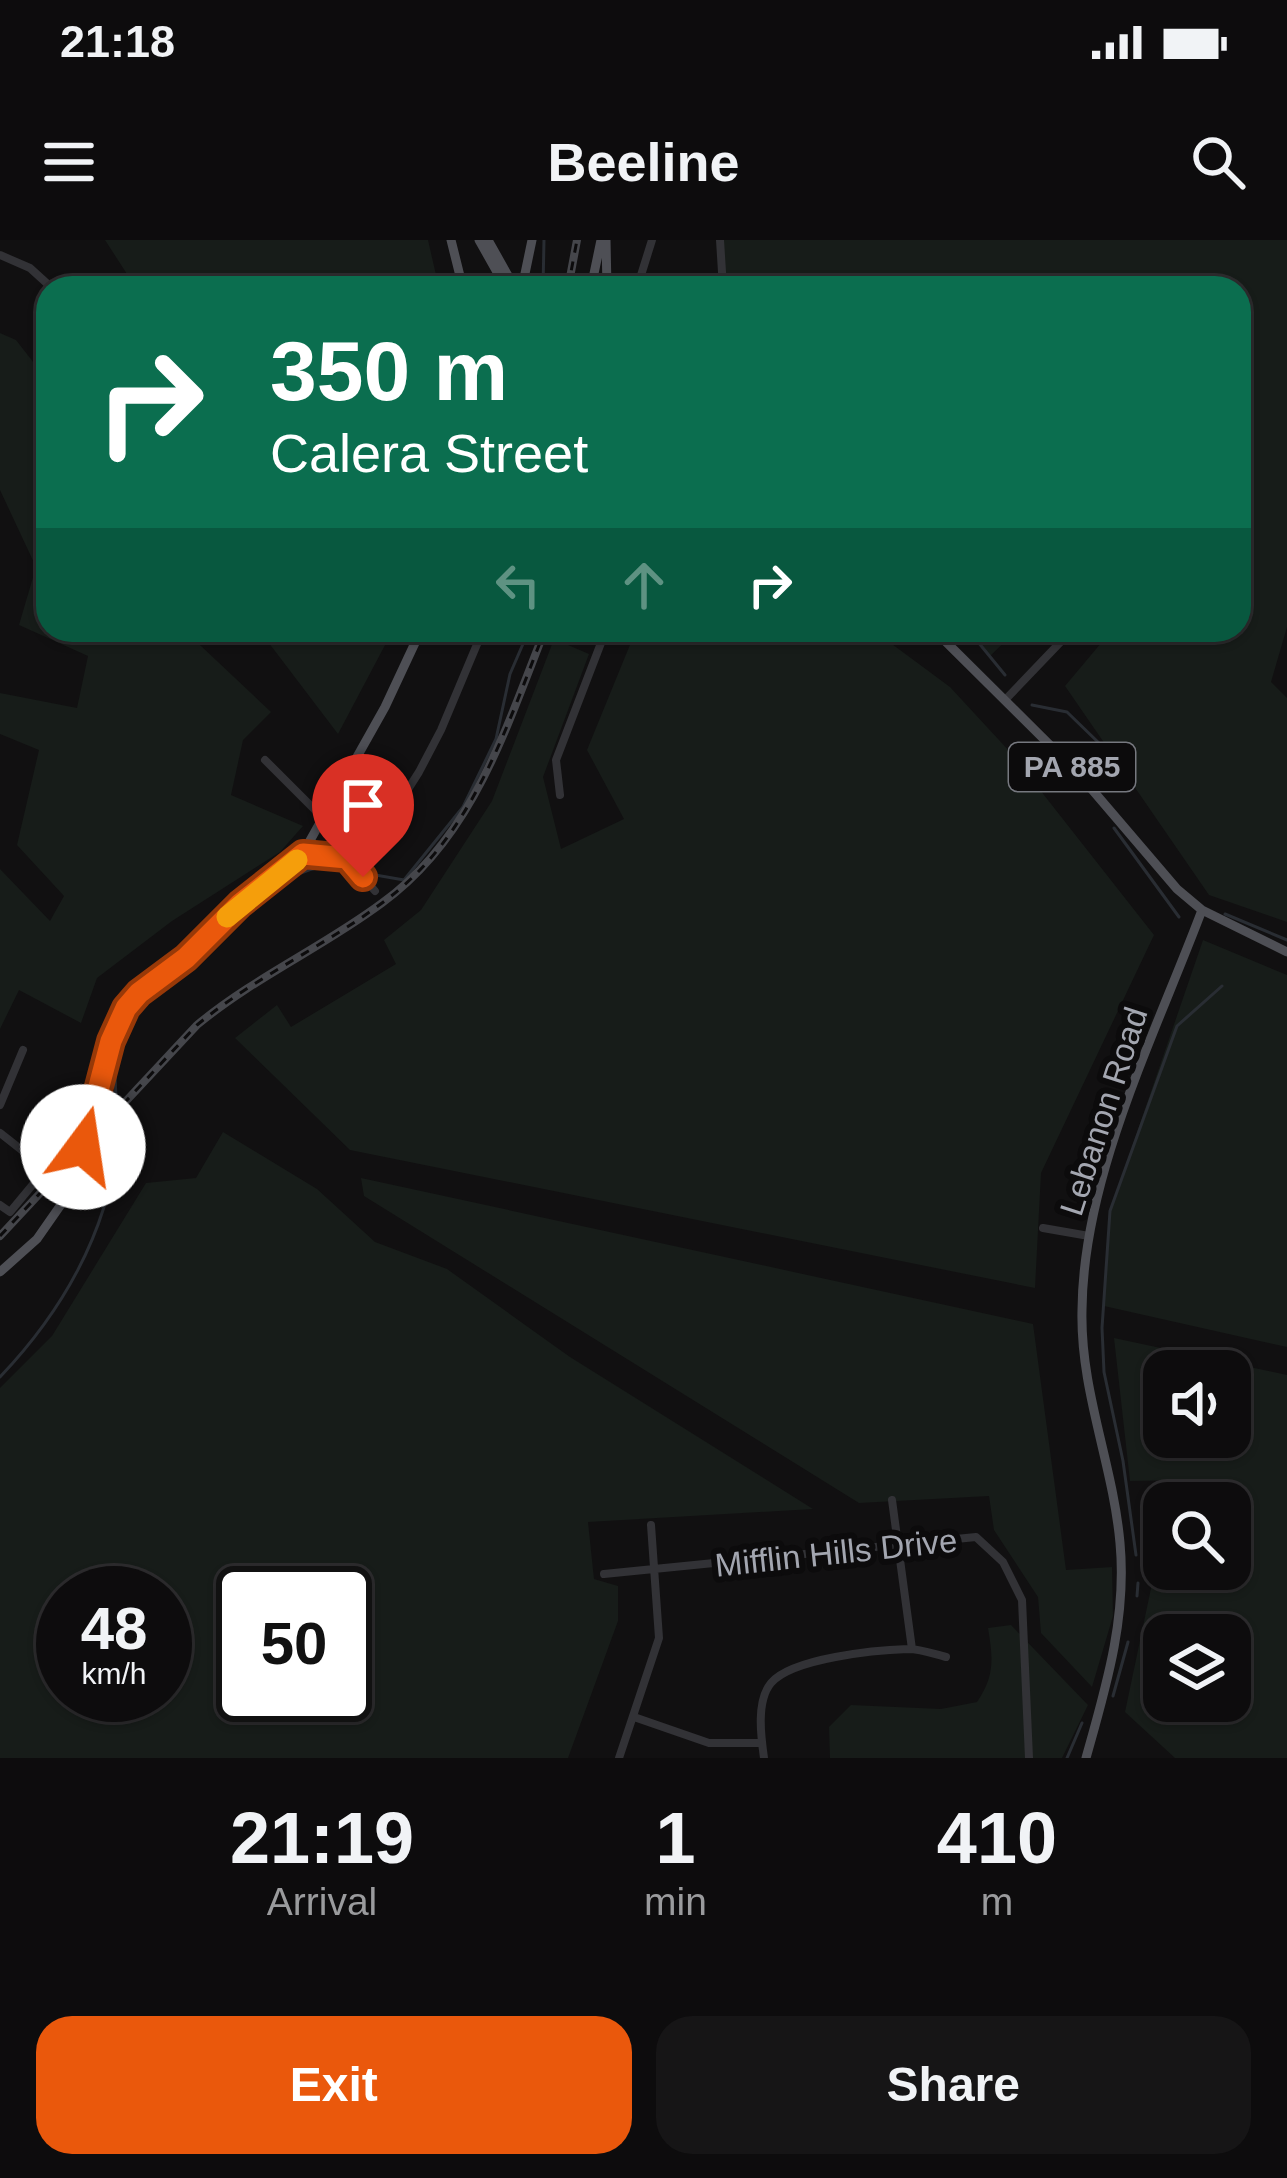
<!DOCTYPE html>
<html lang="en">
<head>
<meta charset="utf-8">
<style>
	body { margin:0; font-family:Helvetica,sans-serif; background:#161516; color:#f1f3f6; height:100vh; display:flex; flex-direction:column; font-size:45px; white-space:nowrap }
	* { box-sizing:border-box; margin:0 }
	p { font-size:39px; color:#9a9b9d }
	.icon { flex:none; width:66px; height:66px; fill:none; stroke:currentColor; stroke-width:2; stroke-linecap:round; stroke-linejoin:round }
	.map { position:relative; height:1518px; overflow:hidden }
	.drawer { display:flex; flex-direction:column; background:#0d0c0d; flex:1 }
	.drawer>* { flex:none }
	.banner { position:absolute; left:36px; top:36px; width:1215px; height:366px; border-radius:36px; box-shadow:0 3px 9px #0004,0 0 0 3px #2d2c2e; background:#0b6e4f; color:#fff; overflow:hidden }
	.tools { position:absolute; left:1143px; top:1110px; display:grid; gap:24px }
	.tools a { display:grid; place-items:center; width:108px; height:108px; border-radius:24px; background:#0d0c0d; box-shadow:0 3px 9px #0004,0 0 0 3px #2d2c2e; font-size:60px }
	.speed { position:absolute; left:36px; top:1326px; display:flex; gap:24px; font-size:60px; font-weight:700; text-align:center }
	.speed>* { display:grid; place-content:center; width:156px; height:156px; border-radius:50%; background:#0d0c0d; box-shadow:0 3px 9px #0004,0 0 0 3px #2d2c2e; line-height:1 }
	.speed small { font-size:30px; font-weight:400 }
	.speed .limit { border:6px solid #111; border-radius:18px; background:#fff; color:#111 }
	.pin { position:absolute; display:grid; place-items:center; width:102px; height:102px; color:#fff; margin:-123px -51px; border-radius:50% 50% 50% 0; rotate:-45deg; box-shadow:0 0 12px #0007 }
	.pin .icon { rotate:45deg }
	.me { position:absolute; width:132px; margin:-66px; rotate:14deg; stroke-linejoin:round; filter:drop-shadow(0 0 9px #0008) }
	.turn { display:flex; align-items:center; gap:42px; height:252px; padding:0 36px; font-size:54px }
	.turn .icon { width:156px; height:156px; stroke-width:2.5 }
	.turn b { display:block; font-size:84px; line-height:102px }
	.lanes { display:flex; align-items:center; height:114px; padding:0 36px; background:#0003; justify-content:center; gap:60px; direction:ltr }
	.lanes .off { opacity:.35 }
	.eta { display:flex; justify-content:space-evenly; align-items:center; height:204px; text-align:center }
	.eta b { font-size:72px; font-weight:700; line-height:84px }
	.primary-button { display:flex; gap:24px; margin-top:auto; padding:24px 36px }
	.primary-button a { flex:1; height:138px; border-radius:36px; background:#ea580c; color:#fff; font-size:48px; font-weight:700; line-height:138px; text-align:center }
	.primary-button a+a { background:#161516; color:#f1f3f6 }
	.status { display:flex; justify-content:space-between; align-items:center; height:84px; padding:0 60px; background:#0d0c0d; direction:ltr }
	.status svg { height:33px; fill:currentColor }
	header { display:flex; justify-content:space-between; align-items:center; height:156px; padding:0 36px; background:#0d0c0d; font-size:54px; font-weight:700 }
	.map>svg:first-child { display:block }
</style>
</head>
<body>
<div class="status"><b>21:18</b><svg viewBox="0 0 49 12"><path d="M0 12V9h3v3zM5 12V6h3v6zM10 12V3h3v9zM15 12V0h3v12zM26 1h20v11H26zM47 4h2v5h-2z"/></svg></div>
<header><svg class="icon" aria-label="menu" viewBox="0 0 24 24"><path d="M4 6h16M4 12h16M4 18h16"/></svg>Beeline<svg class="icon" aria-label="search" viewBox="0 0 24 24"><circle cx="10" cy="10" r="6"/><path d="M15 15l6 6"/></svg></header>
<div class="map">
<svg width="1287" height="1518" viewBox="0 0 1287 1518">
	<rect width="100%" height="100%" fill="#111011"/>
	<!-- green -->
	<path fill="#171c19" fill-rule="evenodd" d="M 105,0 L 428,0 L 439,48 L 136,48 Z
		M 720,0 L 1287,0 L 1287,387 L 1271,442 L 1287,458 L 1287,682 L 1209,655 L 1065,446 L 1112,390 L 1239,390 L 1239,48 L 723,48 Z
		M 0,93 L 16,100 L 48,141 L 48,390 L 184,390 L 271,472 L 243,500 L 231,555 L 303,586 L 280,612 L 172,681 L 97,738 L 81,783 L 19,750 L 0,789 L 0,629 L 50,681 L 64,656 L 17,605 L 39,510 L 0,494 L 0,453 L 77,468 L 88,416 L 19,385 L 36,327 L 0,250 Z
		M 259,390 L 393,390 L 338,494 Z
		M 636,390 L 873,390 L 950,447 L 1011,513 L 1154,695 L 1041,933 L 1035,1048 L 350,910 L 235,798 L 277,765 L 291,787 L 396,724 L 384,700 L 421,670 L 492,561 L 554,399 L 589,414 L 543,537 L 561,609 L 624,579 L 587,510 Z
		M 965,390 L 1017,390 L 990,416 Z
		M 1203,700 L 1287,735 L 1287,1107 L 1104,1066 L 1110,971 Z
		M 223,892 L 317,949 L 375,1002 L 447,1029 L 570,1117 L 813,1269 L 588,1282 L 594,1339 L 618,1346 L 618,1381 L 568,1518 L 0,1518 L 0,1148 L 52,1096 L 146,943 L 196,938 ZM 165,1353 L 165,1455 L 63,1455 L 63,1353 ZM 345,1353 L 345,1455 L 243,1455 L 243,1353 Z
		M 361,938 L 1033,1084 L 1066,1330 L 1112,1327 L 1113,1376 L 1092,1447 L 1041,1393 L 1038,1357 L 994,1290 L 989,1256 L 859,1263 L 364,956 Z
		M 1114,1098 L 1287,1135 L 1287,1518 L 1175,1518 L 1125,1472 L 1154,1334 L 1169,1329 L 1230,1329 L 1230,1263 L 1199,1263 L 1191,1240 L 1130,1241 ZM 1164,1131 L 1230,1131 L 1230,1197 L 1164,1197 ZM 1164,1395 L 1230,1395 L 1230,1461 L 1164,1461 Z
		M 1011,1385 L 1088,1465 L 1062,1518 L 830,1518 L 829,1487 L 851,1465 L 941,1469 L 977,1462 C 995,1436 993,1418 988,1388 Z"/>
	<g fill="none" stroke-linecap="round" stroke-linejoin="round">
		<!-- stream -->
		<path stroke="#292d33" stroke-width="3" d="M 543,48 L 544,0
			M 961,390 L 978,402 L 1005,435
			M 1032,465 L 1067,472 L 1100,504 L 1128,550
			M 1114,588 L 1179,677
			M 364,633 L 404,640 L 463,567 L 496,499 L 510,434 L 529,390
			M 1225,674 L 1287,700
			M 0,1137 C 61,1073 107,994 117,905 C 121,865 106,827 125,788 C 141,755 172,743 198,721 C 242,686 288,608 355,630
			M 1136,1315 L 1123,1221 L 1104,1132 L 1102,1088 L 1110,971 L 1177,786 L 1222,746
			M 1137,1356 L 1138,1343
			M 1113,1456 L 1128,1402
			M 1067,1518 L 1082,1483"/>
		<!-- minor -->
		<path stroke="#323236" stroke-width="8" d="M 720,0 L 723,48
			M 0,15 L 30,28 L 52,48
			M 637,48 L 652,0
			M 235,390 L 241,397
			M 1006,459 L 1072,390
			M 265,520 L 321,576
			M 560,555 L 556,520 L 606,390
			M 303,613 L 347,618 L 387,582 L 419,532 L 441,490 L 483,390
			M 347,618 L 375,651
			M 0,865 L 23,810
			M 0,893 L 47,930
			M 0,965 L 10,972 L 88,878
			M 1043,988 L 1089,996
			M 892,1260 L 912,1409
			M 604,1334 L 976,1297 L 1003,1322 L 1022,1360 L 1029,1518
			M 634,1477 L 709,1503 L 762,1503
			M 619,1518 L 659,1398 L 651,1285
			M 764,1518 C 761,1497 756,1461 771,1443 C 792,1418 876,1410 908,1409 C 921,1409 934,1414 946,1417"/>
		<!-- major -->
		<path stroke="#4e4f55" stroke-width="9" d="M 451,0 L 463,48
			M 479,0 L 506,48
			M 488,0 L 515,48
			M 606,0 L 607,48
			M 522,48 L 532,0
			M 591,48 L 601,0
			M 934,390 L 1077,532 L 1177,649 L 1202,670 L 1287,712
			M 0,1032 L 37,999 L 67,956 L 111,801 L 126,768 L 139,753 L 186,718 L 240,664 L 303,613 L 385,467 L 421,390
			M 1086,1518 C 1106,1447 1127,1378 1120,1303 C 1113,1224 1080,1151 1082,1070 C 1083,936 1155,795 1202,670"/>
		<defs>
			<path id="rail" d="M 568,48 L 577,0
				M 0,996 L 197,785 C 255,737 323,707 382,663 C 473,597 505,490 545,390"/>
		</defs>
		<!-- rail casing -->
		<use href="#rail" stroke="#45464b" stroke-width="8"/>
		<!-- rail -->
		<use href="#rail" stroke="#0c0b0c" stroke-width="3" stroke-dasharray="9" stroke-linecap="butt"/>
	</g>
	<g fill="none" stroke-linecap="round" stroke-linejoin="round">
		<defs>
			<path id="route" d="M 83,907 L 111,801 L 126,768 L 139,753 L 186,718 L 240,664 L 303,614 L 347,618 L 363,637"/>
		</defs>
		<!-- route casing -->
		<use href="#route" stroke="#983908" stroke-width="30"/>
		<!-- route -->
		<use href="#route" stroke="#ea580c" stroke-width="21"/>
		<!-- slow -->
		<path stroke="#f59e0b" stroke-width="21" d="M 227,677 L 297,620"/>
	</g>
	<g text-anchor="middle" stroke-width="12" stroke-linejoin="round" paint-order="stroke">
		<!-- shield labels -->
		<rect fill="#0c0b0c" stroke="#76787f" stroke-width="3" x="1009" y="503" width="126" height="48" rx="9"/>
		<g font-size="30" font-weight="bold" fill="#a3a6b0">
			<text x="1072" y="537">PA 885</text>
		</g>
		<!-- street labels -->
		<g font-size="33" fill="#a3a6b0" stroke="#0c0b0c">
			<text transform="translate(1103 871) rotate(-72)" y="12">Lebanon Road</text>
			<text transform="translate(836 1312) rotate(-6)" y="12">Mifflin Hills Drive</text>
		</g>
	</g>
</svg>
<div class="tools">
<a><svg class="icon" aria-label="sound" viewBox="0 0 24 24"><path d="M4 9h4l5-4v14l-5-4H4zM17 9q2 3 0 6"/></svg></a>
<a><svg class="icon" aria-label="search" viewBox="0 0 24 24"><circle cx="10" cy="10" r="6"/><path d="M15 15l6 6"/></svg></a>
<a><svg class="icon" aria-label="layers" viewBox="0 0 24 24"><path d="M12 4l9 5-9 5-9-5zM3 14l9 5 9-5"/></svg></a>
</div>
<div class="speed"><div>48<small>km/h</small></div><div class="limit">50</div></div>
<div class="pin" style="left:363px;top:637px;background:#d93025"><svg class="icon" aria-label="arrive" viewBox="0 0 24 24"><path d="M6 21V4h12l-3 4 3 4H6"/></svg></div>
<svg class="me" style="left:83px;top:907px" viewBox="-20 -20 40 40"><circle r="19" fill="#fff"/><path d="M0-13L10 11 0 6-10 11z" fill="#ea580c"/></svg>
<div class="banner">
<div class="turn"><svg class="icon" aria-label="right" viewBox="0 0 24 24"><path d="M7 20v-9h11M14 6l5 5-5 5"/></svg><div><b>350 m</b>Calera Street</div></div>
<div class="lanes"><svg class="icon off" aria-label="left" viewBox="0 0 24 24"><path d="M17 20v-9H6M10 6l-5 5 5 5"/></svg><svg class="icon off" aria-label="ahead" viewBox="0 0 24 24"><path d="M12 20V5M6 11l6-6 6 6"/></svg><svg class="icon" aria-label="right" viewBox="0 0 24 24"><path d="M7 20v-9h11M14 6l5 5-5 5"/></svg></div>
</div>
</div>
<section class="drawer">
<div class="eta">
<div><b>21:19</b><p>Arrival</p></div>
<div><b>1</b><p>min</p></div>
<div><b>410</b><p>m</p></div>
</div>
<div class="primary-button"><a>Exit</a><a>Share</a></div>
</section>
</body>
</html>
